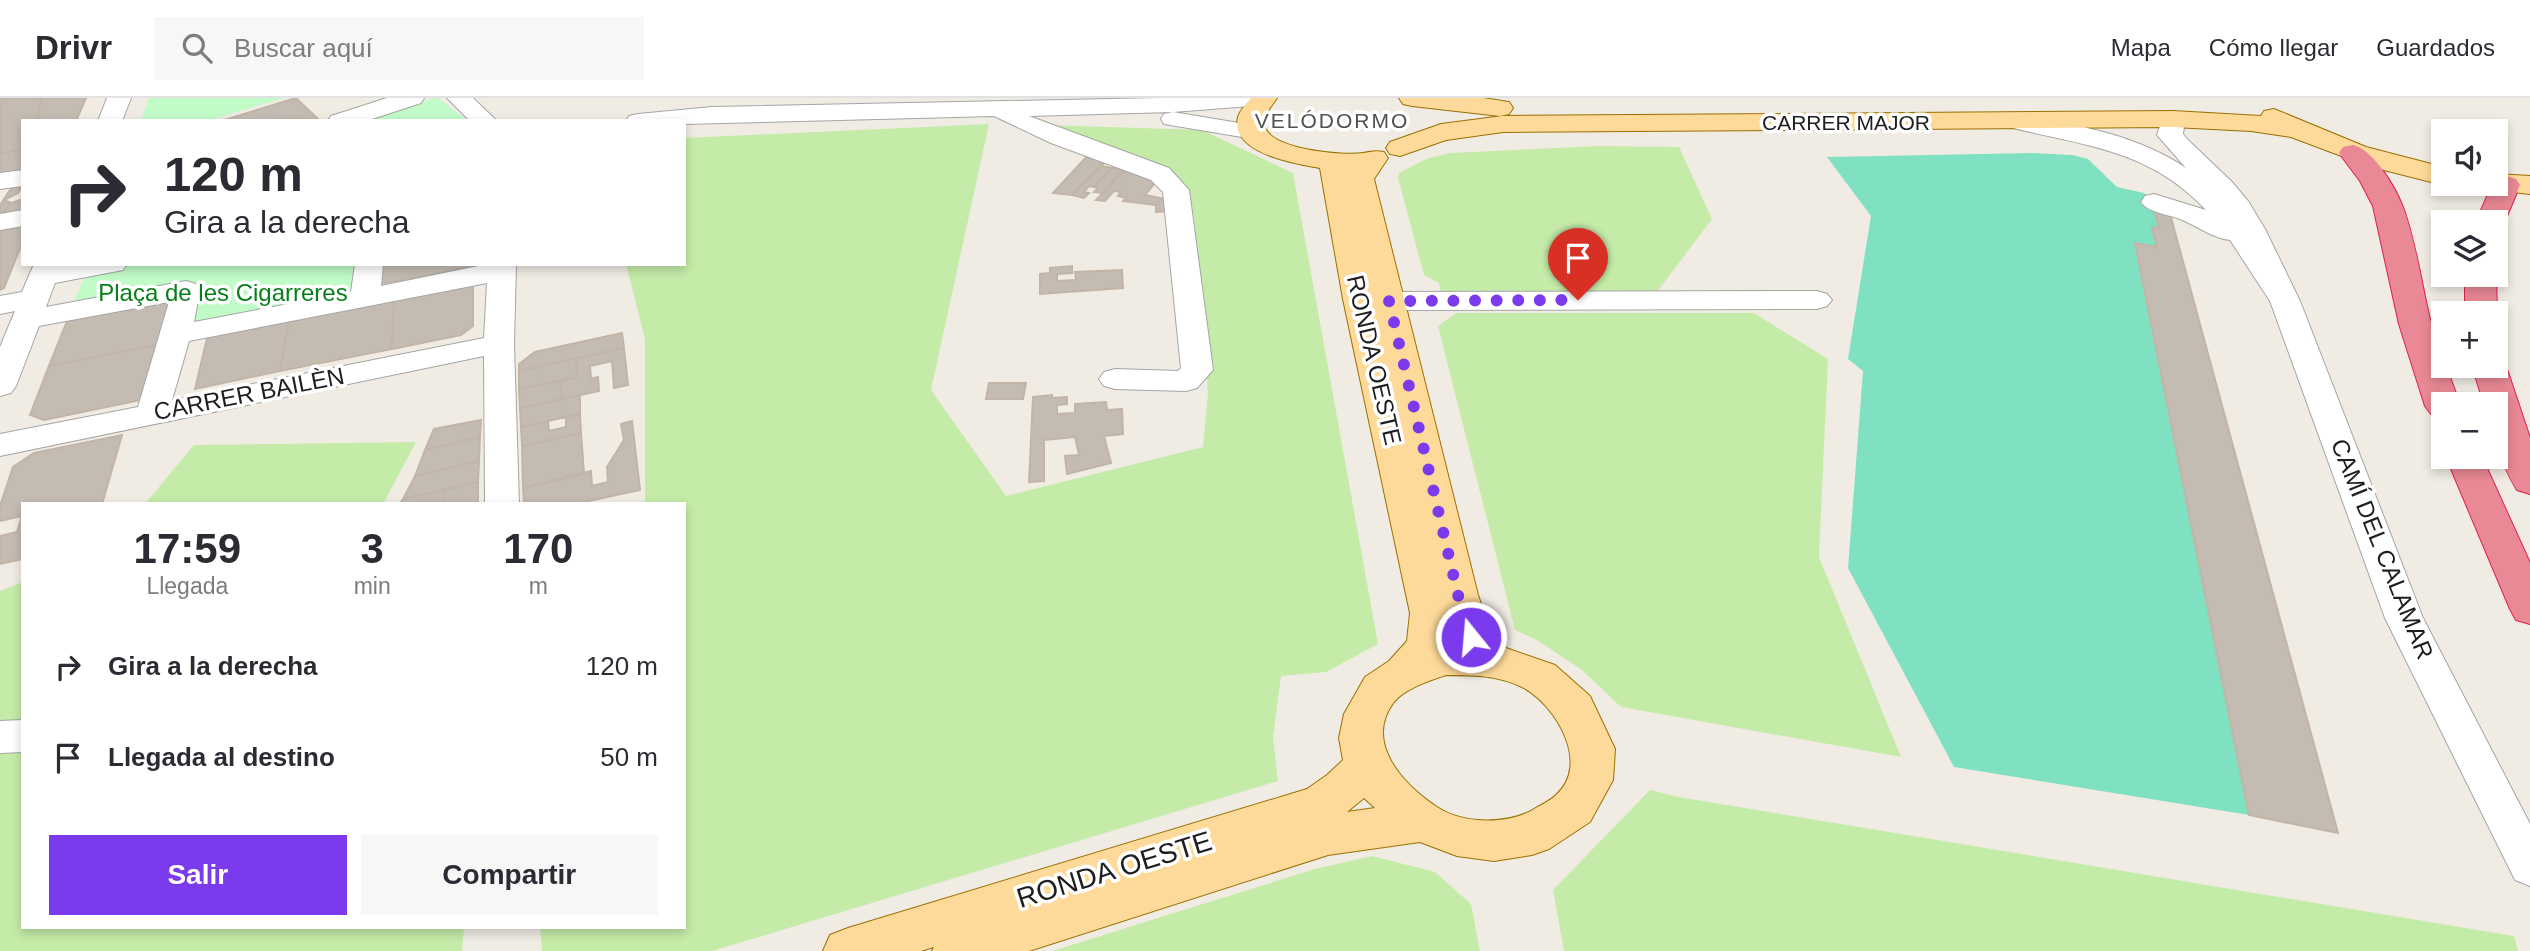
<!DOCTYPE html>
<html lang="es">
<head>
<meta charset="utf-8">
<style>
	body { margin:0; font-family:Helvetica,sans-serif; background:#f7f7f7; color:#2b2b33; height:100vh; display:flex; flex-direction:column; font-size:26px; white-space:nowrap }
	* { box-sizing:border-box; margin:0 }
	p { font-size:23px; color:#7c7c81 }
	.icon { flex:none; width:38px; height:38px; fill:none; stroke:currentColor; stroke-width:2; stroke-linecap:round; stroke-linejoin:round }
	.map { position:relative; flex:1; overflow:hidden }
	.details { position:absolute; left:21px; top:404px; width:665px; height:427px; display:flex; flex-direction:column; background:#fff; border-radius:0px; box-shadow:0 4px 10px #0003 }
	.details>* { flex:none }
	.guide { position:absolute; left:21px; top:21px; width:665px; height:147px; border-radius:0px; box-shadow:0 4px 10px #0003; background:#fff; color:#2b2b33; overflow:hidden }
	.buttons { position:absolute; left:2431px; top:21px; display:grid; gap:14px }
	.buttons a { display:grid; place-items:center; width:77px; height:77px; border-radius:0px; background:#fff; box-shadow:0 4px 10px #0003; font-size:35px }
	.pin { position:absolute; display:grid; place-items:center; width:60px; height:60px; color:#fff; margin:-72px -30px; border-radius:50% 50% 50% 0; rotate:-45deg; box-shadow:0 0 7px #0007 }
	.pin .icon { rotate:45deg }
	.me { position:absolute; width:77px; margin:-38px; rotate:343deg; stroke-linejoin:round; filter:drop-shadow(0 0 5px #0008) }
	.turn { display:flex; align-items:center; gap:24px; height:147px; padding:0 28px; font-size:32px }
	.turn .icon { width:91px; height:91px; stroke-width:2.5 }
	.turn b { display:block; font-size:49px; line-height:60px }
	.eta { display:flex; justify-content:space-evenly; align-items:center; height:119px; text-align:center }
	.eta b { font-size:42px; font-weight:700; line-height:49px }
	.primary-button { display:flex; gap:14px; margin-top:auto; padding:14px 28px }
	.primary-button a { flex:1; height:80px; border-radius:0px; background:#7c3aed; color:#fff; font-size:28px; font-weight:700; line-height:80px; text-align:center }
	.primary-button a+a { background:#f7f7f7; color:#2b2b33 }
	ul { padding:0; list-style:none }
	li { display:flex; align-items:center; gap:21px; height:91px; padding:0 28px }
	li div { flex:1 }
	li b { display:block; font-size:26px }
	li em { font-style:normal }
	header { display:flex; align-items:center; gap:42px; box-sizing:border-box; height:98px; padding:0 35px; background:#fff; border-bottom:2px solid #e1e1e2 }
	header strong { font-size:33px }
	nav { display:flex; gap:38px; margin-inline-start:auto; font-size:24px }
	.search { width:490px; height:63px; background:#f7f7f7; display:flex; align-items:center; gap:18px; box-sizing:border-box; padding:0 24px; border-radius:0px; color:#7c7c81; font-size:26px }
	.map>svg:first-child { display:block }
</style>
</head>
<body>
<header>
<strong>Drivr</strong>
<div class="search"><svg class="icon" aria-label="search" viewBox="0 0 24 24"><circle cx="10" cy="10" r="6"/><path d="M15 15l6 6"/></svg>Buscar aquí</div>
<nav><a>Mapa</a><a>Cómo llegar</a><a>Guardados</a></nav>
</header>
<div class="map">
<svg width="2530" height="853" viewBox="0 0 2530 853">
	<rect width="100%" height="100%" fill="#f0ece4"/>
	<!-- grass -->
	<path fill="#c5eba8" d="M 989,26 L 931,292 L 1006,398 L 1203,349 L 1208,295 L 1194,118 L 1175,77 L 1047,27 L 1202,32 L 1293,75 L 1378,546 L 1326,574 L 1281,578 L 1273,639 L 1278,683 L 712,853 L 542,853 L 540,830 L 684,830 L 684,406 L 645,406 L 645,241 L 626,166 L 684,166 L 684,40 Z
		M 1598,48 L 1679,49 L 1712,121 L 1657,194 L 1441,196 L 1439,185 L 1424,177 L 1398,80 L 1399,75 L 1428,60 L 1451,55 Z
		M 1456,215 L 1754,215 L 1828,261 L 1819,459 L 1901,659 L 1621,609 L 1582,572 L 1537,542 L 1515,532 L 1438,228 Z
		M 416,344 L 383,406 L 145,406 L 194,347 Z
		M 23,484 L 23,830 L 464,830 L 462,853 L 0,853 L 0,493 Z
		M 1650,692 L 1679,699 L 2514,838 L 2518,853 L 1564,853 L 1553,792 Z
		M 1372,758 L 1435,774 L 1471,806 L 1480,853 L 1052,853 L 1315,771 Z"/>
	<!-- park -->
	<path fill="#c0fbc8" d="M 149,0 L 284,0 L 206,23 L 141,23 Z
		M 433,0 L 438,0 L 468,23 L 361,23 Z
		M 128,166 L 363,166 L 359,198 L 184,231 L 71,212 L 86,174 Z"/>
	<!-- pitch -->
	<path fill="#80e1c2" d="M 2032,55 L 2073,57 L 2088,61 L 2117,89 L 2144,95 L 2169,112 L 2338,735 L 2249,717 L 1954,669 L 1848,470 L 1863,273 L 1848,261 L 1871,118 L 1827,59 Z"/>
	<!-- building -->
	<path fill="#c4bcb3" stroke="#c2b4a6" stroke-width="2" d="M 0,0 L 41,0 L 37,23 L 23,23 L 23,51 L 0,55 Z
		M 41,0 L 86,0 L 76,23 L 37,23 Z
		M 296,0 L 318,21 L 221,23 Z
		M 23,51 L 23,68 L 20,74 L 0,77 L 0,55 Z
		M 1090,55 L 1107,62 L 1072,97 L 1053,95 Z
		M 1101,68 L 1112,70 L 1094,89 L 1089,88 L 1084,94 L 1089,95 L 1084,100 L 1072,97 Z
		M 1112,70 L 1123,72 L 1102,95 L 1094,94 L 1098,90 L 1094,89 Z
		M 1125,72 L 1158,81 L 1145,97 L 1170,102 L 1169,113 L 1156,114 L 1156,107 L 1123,103 L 1126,100 L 1118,98 L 1121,94 L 1114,93 L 1105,103 L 1096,102 Z
		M 14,86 L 23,87 L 18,95 L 4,102 L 11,105 L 0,118 L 0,107 Z
		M 23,101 L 23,114 L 3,117 L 11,105 Z
		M 2153,109 L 2169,112 L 2338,735 L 2249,717 L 2135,145 L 2157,149 L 2152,129 L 2159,130 Z
		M 16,127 L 23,129 L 23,143 L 4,190 L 0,192 L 0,130 Z
		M 377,166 L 475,166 L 475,168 L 375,187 Z
		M 1072,168 L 1072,175 L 1057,176 L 1057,183 L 1076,182 L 1075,174 L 1122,172 L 1123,190 L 1040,196 L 1040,176 L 1050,175 L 1050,170 Z
		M 473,185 L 473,228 L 461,237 L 392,251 L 394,201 Z
		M 177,196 L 162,246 L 49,268 L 70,216 Z
		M 394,201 L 392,251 L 280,273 L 289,221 Z
		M 289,221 L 280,273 L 195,291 L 208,236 Z
		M 622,235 L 624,250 L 519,273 L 519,266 L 535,254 Z
		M 162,246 L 146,301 L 44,322 L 30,317 L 49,268 Z
		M 624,250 L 628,287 L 614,290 L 612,263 L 590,268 L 591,281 L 598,279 L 599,293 L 562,301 L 560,283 L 577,279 L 576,260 Z
		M 576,260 L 577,279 L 519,291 L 519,273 Z
		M 560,283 L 562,301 L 520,310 L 519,291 Z
		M 989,285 L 1026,285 L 1023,301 L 986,301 Z
		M 580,297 L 580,316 L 521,329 L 520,310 Z
		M 1052,297 L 1052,300 L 1067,299 L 1067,306 L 1057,307 L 1057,316 L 1075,315 L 1075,306 L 1106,304 L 1107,312 L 1122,311 L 1123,336 L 1104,338 L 1111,365 L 1067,376 L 1065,358 L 1079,357 L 1075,339 L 1044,342 L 1044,383 L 1029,384 L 1033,299 Z
		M 580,316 L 581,335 L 522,348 L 521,329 L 548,323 L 549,333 L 566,329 L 566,319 Z
		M 481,322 L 480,339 L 425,352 L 434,331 Z
		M 632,323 L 640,392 L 575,406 L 524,406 L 523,390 L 591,373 L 592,388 L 608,384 L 607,369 L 624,342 L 621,326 Z
		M 581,335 L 584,376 L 523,390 L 522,348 Z
		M 122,337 L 102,406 L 23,406 L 23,461 L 0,466 L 0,438 L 17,434 L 22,418 L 0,423 L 0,408 L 13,369 L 34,355 Z
		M 480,339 L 479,363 L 415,378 L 425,352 Z
		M 479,363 L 478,384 L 403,401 L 415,378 Z
		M 478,384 L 478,406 L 443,406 L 444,392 Z
		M 444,392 L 443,406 L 400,406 L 403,401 Z"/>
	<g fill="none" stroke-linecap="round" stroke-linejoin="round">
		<defs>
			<path id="minor" d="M 107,0 L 131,0 L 122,23 L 98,23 Z
				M 387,0 L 424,0 L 421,5 L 366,23 L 328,23 L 331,18 Z
				M 447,0 L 473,0 L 497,23 L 470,23 Z
				M 1160,0 L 1275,0 L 1272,5 L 1263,7 L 1173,14 L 1263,29 L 1266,34 L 1263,39 L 1254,41 L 1164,26 L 1161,21 L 1164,16 L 1173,14 L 1029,18 L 1169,70 L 1189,92 L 1213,272 L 1197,290 L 1186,293 L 1115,291 L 1104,288 L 1099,281 L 1104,274 L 1115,271 L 1178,273 L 1181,270 L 1163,94 L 1151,82 L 1051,45 L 994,18 L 684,26 L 684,23 L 626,23 L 629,18 L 638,16 L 712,9 Z
				M 2173,14 L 2182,16 L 2185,21 L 2183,36 L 2187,41 L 2232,84 L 2248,103 L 2265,131 L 2300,203 L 2423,520 L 2530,726 L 2530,788 L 2515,782 L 2385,520 L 2270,203 L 2230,142 C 2211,140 2195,126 2177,120 C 2165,116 2148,114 2141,104 L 2145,98 L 2154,96 L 2206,112 C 2149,51 2085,48 2009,29 L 2006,24 L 2009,19 L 2018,17 C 2076,26 2137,37 2186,70 L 2157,37 L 2164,16 Z
				M 23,72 L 23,88 L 0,91 L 0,75 Z
				M 23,112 L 23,128 L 0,132 L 0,116 Z
				M 34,166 L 127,166 L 123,172 L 55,185 L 46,209 L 186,183 L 196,186 L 200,192 L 194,224 L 351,194 L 355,166 L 383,166 L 381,188 L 488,166 L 516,166 L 514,246 L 519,406 L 485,406 L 484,258 L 0,358 L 0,336 L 138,309 L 169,204 L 39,228 L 16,288 L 11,295 L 0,298 L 0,249 L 15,213 L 0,216 L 0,198 L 22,194 ZM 487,185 L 484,240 L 172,302 L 189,243 Z
				M 1817,193 L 1827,196 L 1832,202 L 1827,208 L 1817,211 L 1389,212 L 1379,209 L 1374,203 L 1379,197 L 1389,194 Z
				M 23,622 L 23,654 L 0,655 L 0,623 Z"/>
			<path id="major" d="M 1251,0 L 1277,0 C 1271,9 1262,18 1265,29 C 1272,52 1344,58 1363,55 C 1371,54 1374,52 1384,54 L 1388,60 L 1374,81 L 1478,497 L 1490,532 L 1506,550 L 1555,567 L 1590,598 L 1615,651 L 1613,682 L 1590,724 L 1549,751 L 1532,757 L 1494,763 L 1457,758 L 1420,744 L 1328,757 L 1029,853 L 932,853 L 934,849 L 921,853 L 823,853 L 830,837 L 848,830 L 1307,691 L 1327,677 L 1343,662 L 1339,640 L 1344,616 L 1365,579 L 1389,563 L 1407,543 L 1410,515 L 1343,201 L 1320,70 C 1296,66 1229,55 1238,19 C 1240,12 1247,5 1251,0 ZM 1449,535 L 1453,545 L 1448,545 ZM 1446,577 C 1473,577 1498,577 1524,590 C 1556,608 1591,666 1556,697 C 1550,703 1541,707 1534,711 C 1508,727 1462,726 1437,709 C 1404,687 1363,645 1394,604 C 1406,590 1429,583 1446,577 ZM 1364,700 L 1375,710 L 1347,714 Z
				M 1399,0 L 1483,0 L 1509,4 L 1513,10 L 1509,16 L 1500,18 L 1412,8 L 1403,6 Z
				M 2274,11 L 2366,49 L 2443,69 L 2443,86 L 2446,86 L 2443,87 L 2368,68 L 2291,39 L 2251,33 L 2173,29 L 1503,34 L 1446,42 L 1400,58 L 1390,56 L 1386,50 L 1390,44 L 1441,26 L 1503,18 L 2173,13 L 2261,18 L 2264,13 Z
				M 2496,76 L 2530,78 L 2530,96 L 2486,91 L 2482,86 L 2496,86 Z"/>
			<path id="highway" d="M 2353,47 C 2374,52 2395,89 2403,109 C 2416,144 2421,184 2430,221 C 2434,237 2443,251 2443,268 L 2446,268 L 2460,306 L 2443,306 L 2443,319 L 2431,316 L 2425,308 L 2399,226 L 2373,108 L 2360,83 L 2339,55 L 2343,49 Z
				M 2506,78 L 2516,81 L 2520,87 L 2502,130 L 2496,132 L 2496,124 L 2476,124 L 2492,87 L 2496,86 L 2496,81 Z
				M 2496,175 L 2497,215 L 2496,218 L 2496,215 L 2465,215 L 2465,177 Z
				M 2496,259 L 2501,261 L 2506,268 L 2530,340 L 2530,396 L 2517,392 C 2497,359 2496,344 2496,306 L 2484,306 L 2472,268 L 2496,268 Z
				M 2446,359 L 2482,359 L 2530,465 L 2530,526 L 2516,522 L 2510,511 Z"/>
		</defs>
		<!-- minor casing -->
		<use href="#minor" stroke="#a5a5a5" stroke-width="2"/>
		<!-- major casing -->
		<use href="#major" stroke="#997000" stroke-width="2"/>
		<!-- highway casing -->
		<use href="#highway" stroke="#e01f54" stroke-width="2"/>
		<!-- minor -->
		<use href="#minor" fill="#fff" fill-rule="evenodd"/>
		<!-- major -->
		<use href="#major" fill="#feda9a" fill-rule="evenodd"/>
		<!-- highway -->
		<use href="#highway" fill="#e98995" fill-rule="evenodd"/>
	</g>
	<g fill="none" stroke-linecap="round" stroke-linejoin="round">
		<!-- route -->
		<path stroke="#7c3aed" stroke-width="12" stroke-dasharray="0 21.6" d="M 1471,539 L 1458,497 L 1389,203 L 1578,202"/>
	</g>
	<g text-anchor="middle" stroke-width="7" stroke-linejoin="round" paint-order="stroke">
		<!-- far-neighbourhood labels -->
		<g font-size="21" letter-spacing="2" fill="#515151" stroke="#fff">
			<text x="1332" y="30">VELÓDORMO</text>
		</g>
		<!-- far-street labels -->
		<g font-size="21" fill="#1e1e1e" stroke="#fff">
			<text x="1846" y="32">CARRER MAJOR</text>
		</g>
		<!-- park labels -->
		<g font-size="24" fill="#08801a" stroke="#fff">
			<text x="223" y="203">Plaça de les Cigarreres</text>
		</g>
		<!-- street labels -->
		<g font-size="24" fill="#1e1e1e" stroke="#fff">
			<text transform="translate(1374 262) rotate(77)" y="8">RONDA OESTE</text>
			<text transform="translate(249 296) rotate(-11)" y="8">CARRER BAILÈN</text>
			<text transform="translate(2382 451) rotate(68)" y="8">CAMÍ DEL CALAMAR</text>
		</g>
		<!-- near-street labels -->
		<g font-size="28" fill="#1e1e1e" stroke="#fff">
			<text transform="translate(1114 771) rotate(-17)" y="10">RONDA OESTE</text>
		</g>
	</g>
</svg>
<div class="buttons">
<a><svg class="icon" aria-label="sound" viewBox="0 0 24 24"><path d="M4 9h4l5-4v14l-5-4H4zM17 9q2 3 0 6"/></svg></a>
<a><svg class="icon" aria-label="layers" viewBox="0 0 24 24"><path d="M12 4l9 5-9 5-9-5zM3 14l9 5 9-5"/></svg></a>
<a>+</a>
<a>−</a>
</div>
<div class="pin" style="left:1578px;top:202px;background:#d93025"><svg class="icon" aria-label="arrive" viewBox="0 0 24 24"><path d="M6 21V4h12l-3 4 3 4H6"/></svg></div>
<svg class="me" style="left:1471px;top:539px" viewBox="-20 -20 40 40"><circle r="17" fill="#7c3aed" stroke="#fff" stroke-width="3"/><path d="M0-11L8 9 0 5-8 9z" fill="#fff"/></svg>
<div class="guide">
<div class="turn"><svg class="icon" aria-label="right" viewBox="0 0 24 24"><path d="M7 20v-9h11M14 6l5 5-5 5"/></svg><div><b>120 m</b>Gira a la derecha</div></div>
</div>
<section class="details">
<div class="eta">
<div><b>17:59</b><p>Llegada</p></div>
<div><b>3</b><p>min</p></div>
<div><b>170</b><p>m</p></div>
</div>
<ul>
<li><svg class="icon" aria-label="right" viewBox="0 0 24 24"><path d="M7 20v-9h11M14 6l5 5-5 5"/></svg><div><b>Gira a la derecha</b></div><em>120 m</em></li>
<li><svg class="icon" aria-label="arrive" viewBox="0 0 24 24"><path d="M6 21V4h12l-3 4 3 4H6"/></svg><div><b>Llegada al destino</b></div><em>50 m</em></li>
</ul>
<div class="primary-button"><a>Salir</a><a>Compartir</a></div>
</section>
</div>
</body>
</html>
